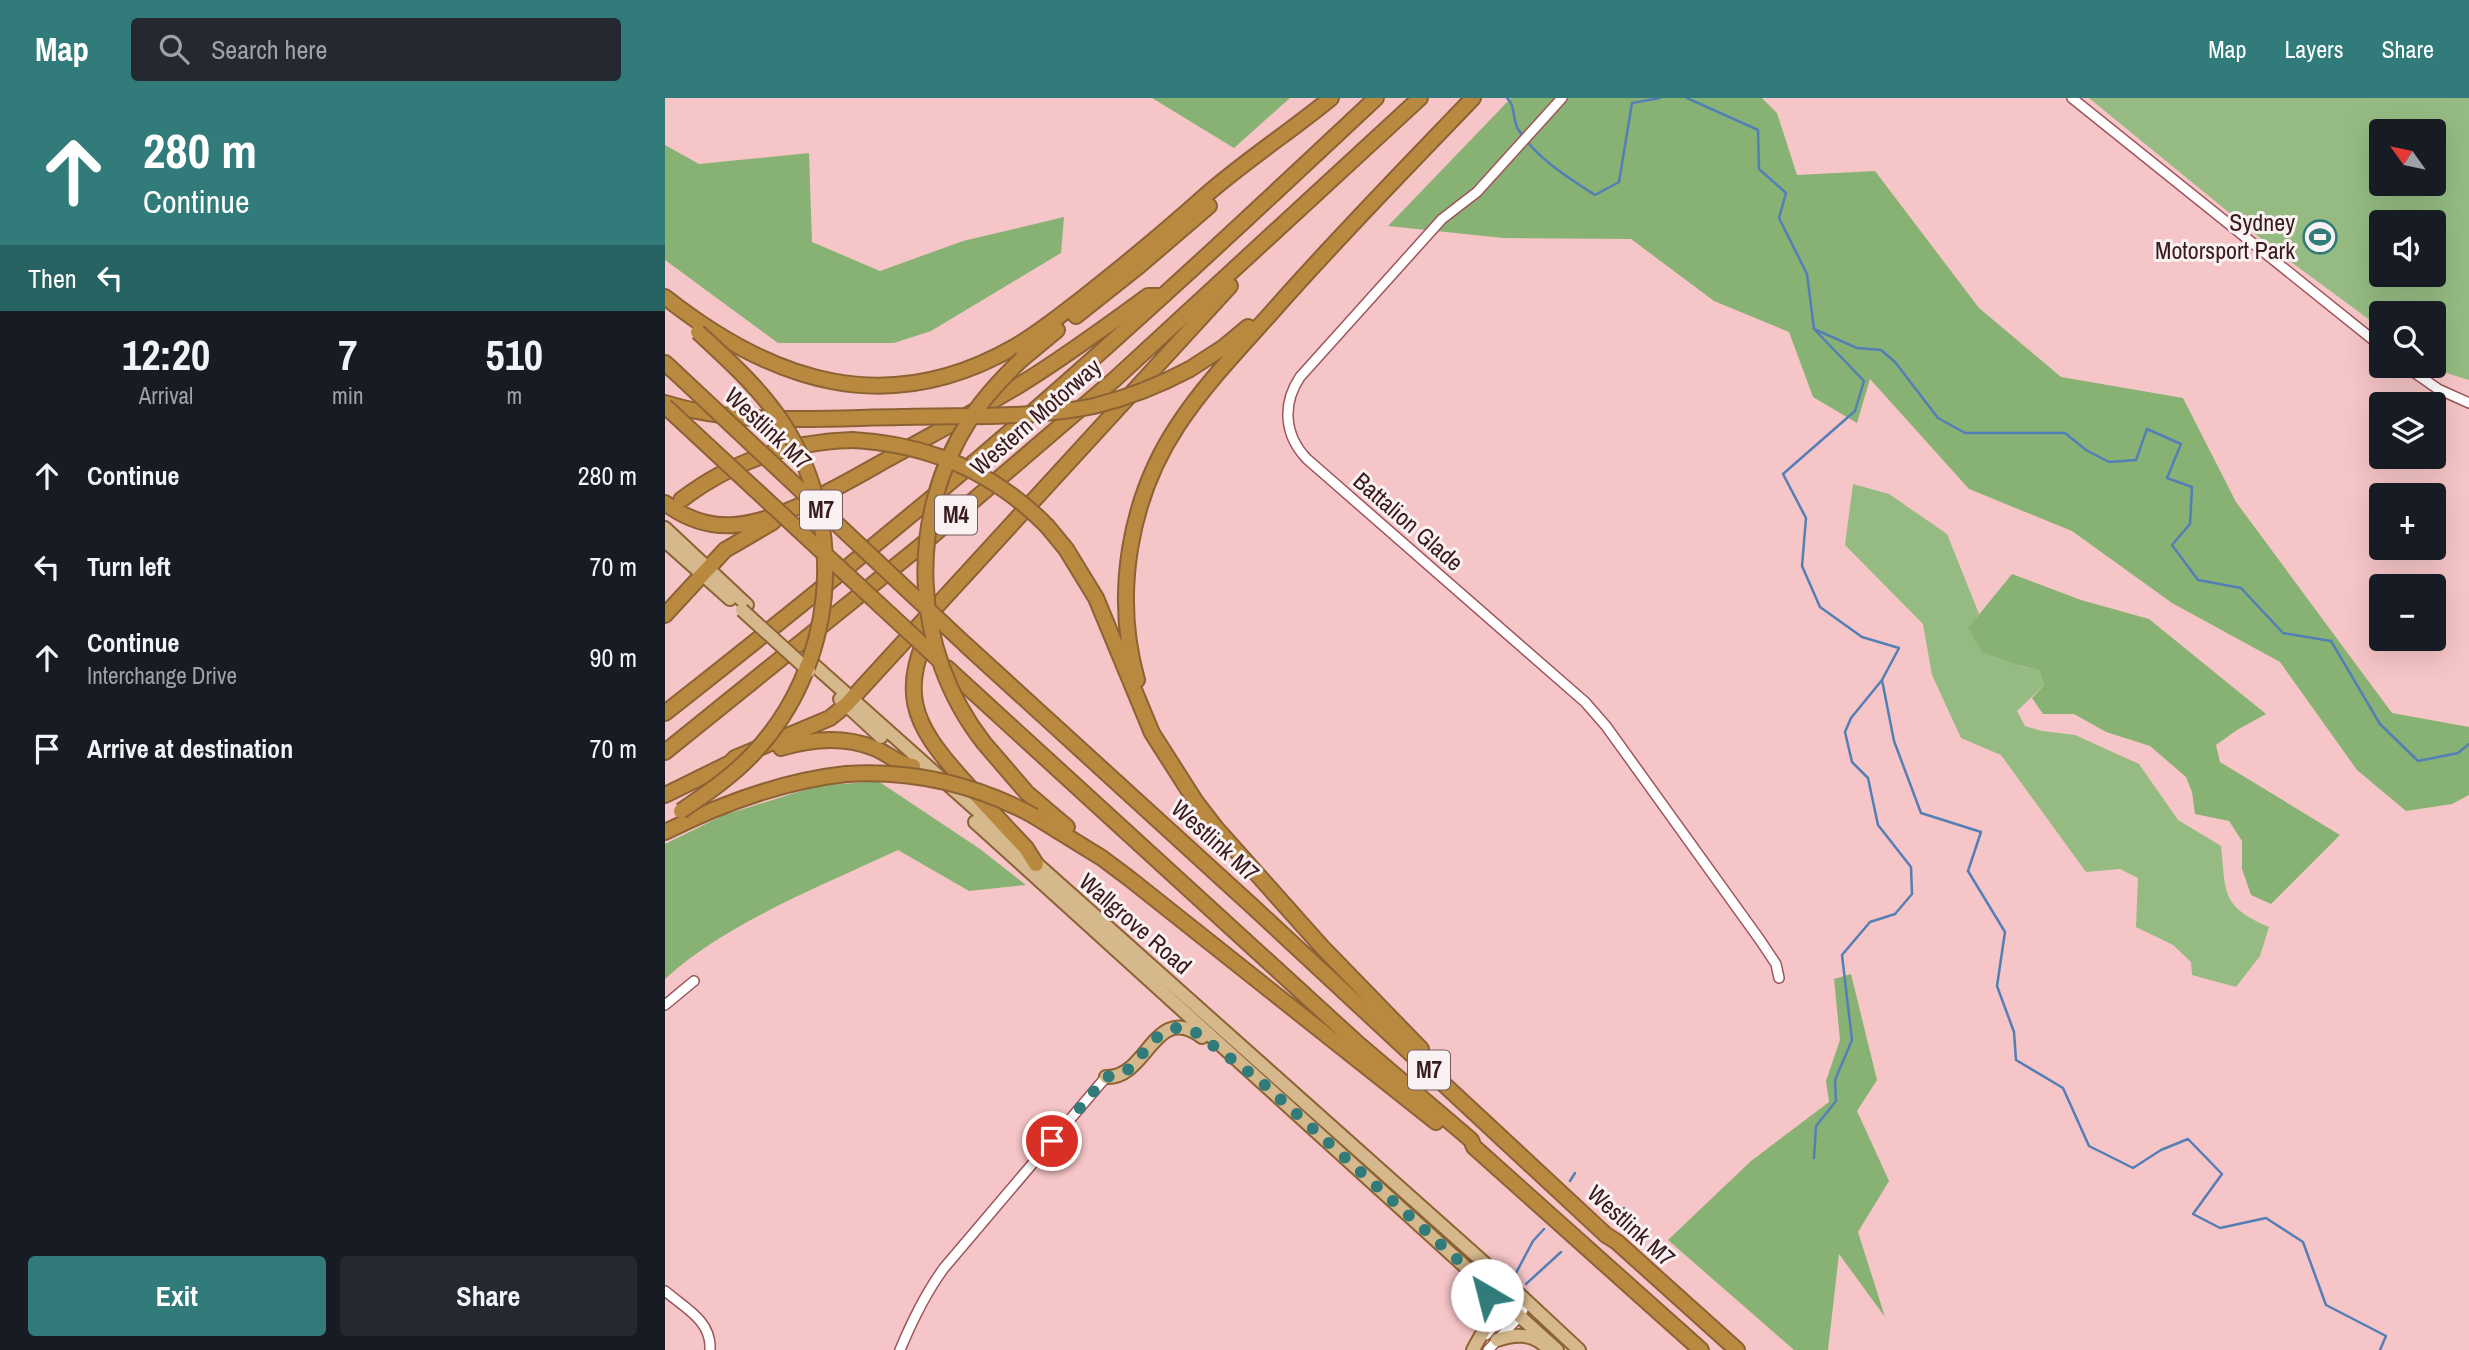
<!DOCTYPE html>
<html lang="en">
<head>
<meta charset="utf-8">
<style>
	body { margin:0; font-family:"Archivo Narrow",sans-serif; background:#242831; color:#f1f3f6; height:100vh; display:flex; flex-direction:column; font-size:26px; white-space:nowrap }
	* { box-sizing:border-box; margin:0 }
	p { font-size:23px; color:#9ea1a6 }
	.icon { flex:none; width:38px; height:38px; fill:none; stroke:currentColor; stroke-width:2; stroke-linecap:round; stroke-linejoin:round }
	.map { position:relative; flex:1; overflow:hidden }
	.sheet { display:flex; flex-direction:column; background:#171b24; width:665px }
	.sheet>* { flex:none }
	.hud { background:#317b7b; color:#fff; overflow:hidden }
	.needle { width:46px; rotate:303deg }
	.fabs { position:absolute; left:1704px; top:21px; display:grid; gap:14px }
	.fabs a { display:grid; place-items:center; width:77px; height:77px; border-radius:7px; background:#171b24; box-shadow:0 7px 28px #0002; font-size:35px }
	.pin { position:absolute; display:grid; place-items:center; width:60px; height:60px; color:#fff; margin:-30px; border:4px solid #fff; border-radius:50%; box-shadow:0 2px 7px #0007 }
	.me { position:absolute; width:77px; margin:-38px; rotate:323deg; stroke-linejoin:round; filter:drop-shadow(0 0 5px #0008) }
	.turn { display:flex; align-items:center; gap:24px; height:147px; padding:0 28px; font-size:32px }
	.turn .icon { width:91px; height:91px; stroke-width:2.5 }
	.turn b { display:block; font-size:49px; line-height:60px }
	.then { display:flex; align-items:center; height:66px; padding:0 28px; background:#0003; gap:14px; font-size:26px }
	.eta { display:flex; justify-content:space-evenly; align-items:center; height:119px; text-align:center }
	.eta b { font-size:42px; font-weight:700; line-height:49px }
	.button { display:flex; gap:14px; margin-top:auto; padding:14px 28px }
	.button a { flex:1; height:80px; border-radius:7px; background:#317b7b; color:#fff; font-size:28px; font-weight:700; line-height:80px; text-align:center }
	.button a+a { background:#242831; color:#f1f3f6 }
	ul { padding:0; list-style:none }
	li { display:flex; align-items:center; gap:21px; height:91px; padding:0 28px }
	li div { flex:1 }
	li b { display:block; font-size:26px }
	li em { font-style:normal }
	header { display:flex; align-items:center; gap:42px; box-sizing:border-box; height:98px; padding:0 35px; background:#317b7b; color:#fff }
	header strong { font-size:33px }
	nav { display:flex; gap:38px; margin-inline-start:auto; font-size:24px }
	.search { width:490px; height:63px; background:#242831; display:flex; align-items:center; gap:18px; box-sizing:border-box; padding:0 24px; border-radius:7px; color:#9ea1a6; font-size:26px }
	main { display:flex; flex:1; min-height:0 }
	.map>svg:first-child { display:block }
</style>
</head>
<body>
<header>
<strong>Map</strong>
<div class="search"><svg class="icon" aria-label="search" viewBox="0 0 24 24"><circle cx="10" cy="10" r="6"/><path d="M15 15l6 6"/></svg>Search here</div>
<nav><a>Map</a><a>Layers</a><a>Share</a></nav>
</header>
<main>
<section class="sheet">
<div class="hud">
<div class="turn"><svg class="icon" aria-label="ahead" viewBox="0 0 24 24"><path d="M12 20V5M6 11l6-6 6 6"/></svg><div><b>280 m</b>Continue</div></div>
<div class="then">Then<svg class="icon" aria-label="left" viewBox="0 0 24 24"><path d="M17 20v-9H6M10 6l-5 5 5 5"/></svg></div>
</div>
<div class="eta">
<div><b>12:20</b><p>Arrival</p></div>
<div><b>7</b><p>min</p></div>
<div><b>510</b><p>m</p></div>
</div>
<ul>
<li><svg class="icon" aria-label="ahead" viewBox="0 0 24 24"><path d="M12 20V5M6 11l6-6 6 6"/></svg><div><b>Continue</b></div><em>280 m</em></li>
<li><svg class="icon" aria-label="left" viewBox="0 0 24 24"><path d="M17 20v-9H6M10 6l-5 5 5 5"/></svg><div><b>Turn left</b></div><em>70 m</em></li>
<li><svg class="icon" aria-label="ahead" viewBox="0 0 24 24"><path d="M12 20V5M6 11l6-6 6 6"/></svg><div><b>Continue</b><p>Interchange Drive</p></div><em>90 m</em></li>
<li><svg class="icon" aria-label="arrive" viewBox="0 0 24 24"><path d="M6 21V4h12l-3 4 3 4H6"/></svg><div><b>Arrive at destination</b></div><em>70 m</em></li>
</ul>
<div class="button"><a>Exit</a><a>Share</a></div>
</section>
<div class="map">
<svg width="1804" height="1252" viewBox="0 0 1804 1252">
	<rect width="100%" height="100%" fill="#f6c5c7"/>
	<!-- green -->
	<path fill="#95bb82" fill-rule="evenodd" d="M 1424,0 L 1804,0 L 1804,282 L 1778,274 L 1769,267 L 1769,215 L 1717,215 L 1717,231 L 1611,153 ZM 1717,33 L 1769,33 L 1769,86 L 1717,86 ZM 1717,124 L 1769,124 L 1769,177 L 1717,177 Z
		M 1188,386 L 1224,396 L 1282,436 L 1314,516 L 1304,530 L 1355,568 L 1374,572 L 1379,587 L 1352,613 L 1360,628 L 1377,633 L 1410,637 L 1474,666 L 1513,722 L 1556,748 C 1561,796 1556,808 1604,829 L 1595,858 L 1571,889 L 1527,877 L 1526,864 L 1508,847 L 1471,829 L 1473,780 L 1455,771 L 1421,774 L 1336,657 L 1296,640 L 1267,577 L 1258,526 L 1180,447 Z"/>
	<!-- forest -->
	<path fill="#88b274" d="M 487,0 L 625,0 L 569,50 Z
		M 846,0 L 1097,0 L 1112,15 L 1132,77 L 1210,73 L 1314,210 L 1396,279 L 1518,300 L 1571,404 L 1727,615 L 1804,629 L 1804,697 L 1787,706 L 1741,713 L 1692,672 L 1615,564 L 1507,505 L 1407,433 L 1304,391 L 1205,281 L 1192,325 L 1148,299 L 1124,234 L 1049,203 L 966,141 L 838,140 L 723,128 Z
		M 0,47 L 34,66 L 144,55 L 147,144 L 215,173 L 298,143 L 399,119 L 396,155 L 266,233 L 229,245 L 113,245 L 0,162 Z
		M 1347,476 L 1416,502 L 1484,521 L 1601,616 L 1572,632 L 1551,647 L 1555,664 L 1675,737 L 1606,806 L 1586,797 L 1577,771 L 1577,743 L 1564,723 L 1530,716 L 1527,694 L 1521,679 L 1485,648 L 1441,634 L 1409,616 L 1378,616 L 1367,600 L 1379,587 L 1374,572 L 1356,568 L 1317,554 L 1303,530 Z
		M 213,683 L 315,751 L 361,787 L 304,793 L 233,752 C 159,787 60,825 0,881 L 0,746 L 59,717 L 152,688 Z
		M 1186,876 L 1212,982 L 1192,1013 L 1224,1083 L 1193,1134 L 1220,1219 L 1174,1156 L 1163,1252 L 1129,1252 L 1003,1142 L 1086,1063 L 1164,1004 L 1161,983 L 1175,942 L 1169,881 Z"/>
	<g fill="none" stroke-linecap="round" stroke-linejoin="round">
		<!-- stream -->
		<path stroke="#547fb6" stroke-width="2.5" d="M 842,0 C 851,8 847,21 853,31 C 871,60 902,79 930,97 L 954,84 L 967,5 L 995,0
			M 1022,0 L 1093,32 L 1094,71 L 1121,95 L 1114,120 L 1142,176 L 1149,231 L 1192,250 L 1216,252 L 1230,264 L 1273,320 L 1300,335 L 1400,335 L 1421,352 L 1444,364 L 1471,362 L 1482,331 L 1516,346 L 1502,380 L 1527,389 L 1525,426 L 1507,447 L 1533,482 L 1576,490 L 1618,535 L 1666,543 L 1715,626 L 1753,663 L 1793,655 L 1804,646
			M 1149,231 L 1199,283 L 1190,313 L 1118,376 L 1141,420 L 1137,468 L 1155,509 L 1197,539 L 1234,550 L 1217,582 L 1229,643 L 1256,715 L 1316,734 L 1303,773 L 1340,834 L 1332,888 L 1349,934 L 1351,962 L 1398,990 L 1424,1048 L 1468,1070 L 1496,1052 L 1523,1041 L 1557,1076 L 1528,1116 L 1555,1130 L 1601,1120 L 1638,1144 L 1661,1207 L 1721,1238 L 1715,1252
			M 1149,1060 L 1151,1028 L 1171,1003 L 1170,982 L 1187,942 L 1177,857 L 1205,824 L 1230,816 L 1247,796 L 1246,769 L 1213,727 L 1203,680 L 1187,664 L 1180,634 L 1186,620 L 1217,582
			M 905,1083 L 910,1075
			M 943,1119 L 959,1110
			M 851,1175 L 868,1143 L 879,1131
			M 861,1186 L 896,1154"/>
		<defs>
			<path id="minor" d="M 897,0 L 812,94 L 777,121 L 635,279 C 617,306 619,337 642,361 L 920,604 L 941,628 L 1095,842 L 1111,866 L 1114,880
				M 1407,0 L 1717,249
				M 1740,268 L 1773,291 L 1804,305
				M 0,907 L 29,883
				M 0,1193 C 20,1210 47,1223 45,1252
				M 821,1237 L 845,1209 L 862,1203
				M 235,1252 C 247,1223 260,1196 279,1170 L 441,979
				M 823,1252 L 855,1218 L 862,1203"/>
			<path id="major" d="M 0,430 L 82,507
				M 0,443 L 65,501
				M 149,567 L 853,1195 L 914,1252
				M 175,601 L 216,639
				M 310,724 L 892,1252
				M 441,979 C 483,981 489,903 537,939
				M 832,1242 C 849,1236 865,1235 879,1247
				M 808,1252 C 821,1226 836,1216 815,1188"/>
			<path id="highway" d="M 0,199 C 109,285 223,322 351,248 C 375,234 397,216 419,199 C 461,166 502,132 541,97 C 581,62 626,33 666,0
				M 411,218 L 474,168 L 544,108
				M 357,261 L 392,232
				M 0,265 L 11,275
				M 525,271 L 559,249 L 583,229
				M 0,305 C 72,328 161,320 236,319
				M 16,402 C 67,363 123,344 187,342
				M 0,405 C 20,420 43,429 69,427 C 113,425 182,384 221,362 C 266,337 312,313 356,286 C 400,259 442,228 483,198 L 495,198
				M 382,428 L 401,451 L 431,500 L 487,635 L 531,704 L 551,730 L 657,849 L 756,951
				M 0,517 L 60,452 L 108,424
				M 270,519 C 233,594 245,623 299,683 C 319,705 340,728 361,750 L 371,766
				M 302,548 L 586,807 L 941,1137 L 952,1144 L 1072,1252
				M 282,570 L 690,943 L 806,1042 L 809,1049 L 1036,1252
				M 472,582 C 448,497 464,401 513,327 C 540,286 575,250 608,213 C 672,140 741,70 808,0
				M 0,615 C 108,530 215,444 320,355 C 454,241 583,120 711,0
				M 319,645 L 362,695 L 402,729
				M 116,650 C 146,641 179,638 209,650 C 223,655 233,667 248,668
				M 0,654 L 253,450 L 450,281 L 755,0
				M 0,697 L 65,665 L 70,660 L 165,620 L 181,607 L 565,188
				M 369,718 L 437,760 L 465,781 L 771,1024
				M 0,734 C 58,705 117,683 181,676"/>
		</defs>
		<!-- minor casing -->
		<use href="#minor" stroke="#9c555b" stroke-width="12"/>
		<!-- major casing -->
		<use href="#major" stroke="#8c6234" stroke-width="16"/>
		<!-- highway casing -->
		<use href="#highway" stroke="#8c6234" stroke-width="18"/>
		<!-- minor -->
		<use href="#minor" stroke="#fff" stroke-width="9"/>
		<!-- major -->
		<use href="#major" stroke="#d5b88c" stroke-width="12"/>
		<!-- highway -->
		<use href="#highway" stroke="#b98940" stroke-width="14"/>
		<defs>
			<path id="major-bridge" d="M 77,512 L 144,573"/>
			<path id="highway-bridge" d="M 11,275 L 302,548
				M 0,308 L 273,561
				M 236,319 C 299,317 367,321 429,308 C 462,300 495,287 525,271
				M 187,342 C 263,346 329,374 382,428
				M 319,645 C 246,552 241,420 305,321 C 320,298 338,279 357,261
				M 181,676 C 248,672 310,686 369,718
				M 16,713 C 41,696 66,679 87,657 C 171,569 184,430 119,327 C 96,291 64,263 33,234"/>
		</defs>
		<!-- major-bridge casing -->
		<use href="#major-bridge" stroke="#8c6234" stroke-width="16" stroke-linecap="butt"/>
		<!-- highway-bridge casing -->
		<use href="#highway-bridge" stroke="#8c6234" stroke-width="18" stroke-linecap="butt"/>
		<!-- major-bridge -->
		<use href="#major-bridge" stroke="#d5b88c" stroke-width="12"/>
		<!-- highway-bridge -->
		<use href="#highway-bridge" stroke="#b98940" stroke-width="14"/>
	</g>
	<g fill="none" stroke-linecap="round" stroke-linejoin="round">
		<!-- route -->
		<path stroke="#317b7b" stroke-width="12" stroke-dasharray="0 21.6" d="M 387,1043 L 441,979 L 460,975 L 496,935 L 514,929 L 526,931 L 593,981 L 805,1173 L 822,1197"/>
	</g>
	<!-- icons -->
	<defs>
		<symbol id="stadium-ring" viewBox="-11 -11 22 22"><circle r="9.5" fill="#faf1f2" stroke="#317b7b" stroke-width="1.5"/><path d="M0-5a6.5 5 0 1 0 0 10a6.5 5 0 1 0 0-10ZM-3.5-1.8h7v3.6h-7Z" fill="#317b7b"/></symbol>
	</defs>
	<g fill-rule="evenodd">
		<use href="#stadium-ring" x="1636" y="120" width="38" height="38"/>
	</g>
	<g text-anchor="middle" stroke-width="6" stroke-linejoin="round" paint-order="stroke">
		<!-- shield labels -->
		<g fill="#faf1f2" stroke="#735b5d" stroke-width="2">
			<rect x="135" y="392.5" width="42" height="39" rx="5"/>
			<rect x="270" y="397.5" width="42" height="39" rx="5"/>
			<rect x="743" y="952.5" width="42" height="39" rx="5"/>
		</g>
		<g font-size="23" font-weight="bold" fill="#391b1d">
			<text x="156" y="420">M7</text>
			<text x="291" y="425">M4</text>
			<text x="764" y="980">M7</text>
		</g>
		<!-- poi labels -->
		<g font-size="24" fill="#391b1d" stroke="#faf1f2" text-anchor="end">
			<text x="1630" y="133">Sydney<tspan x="1630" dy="28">Motorsport Park</tspan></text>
		</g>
		<!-- street labels -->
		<g font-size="24" fill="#391b1d" stroke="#faf1f2">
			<text transform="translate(371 319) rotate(-41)" y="8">Western Motorway</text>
			<text transform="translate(103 331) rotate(43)" y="8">Westlink M7</text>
			<text transform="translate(743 424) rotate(41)" y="8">Battalion Glade</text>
			<text transform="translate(550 743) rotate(42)" y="8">Westlink M7</text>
			<text transform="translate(470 826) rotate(41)" y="8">Wallgrove Road</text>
			<text transform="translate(966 1128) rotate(42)" y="8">Westlink M7</text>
		</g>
	</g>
</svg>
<div class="fabs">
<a><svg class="needle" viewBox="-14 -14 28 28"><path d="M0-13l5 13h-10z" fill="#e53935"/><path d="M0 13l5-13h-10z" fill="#9ea1a6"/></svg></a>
<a><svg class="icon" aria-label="sound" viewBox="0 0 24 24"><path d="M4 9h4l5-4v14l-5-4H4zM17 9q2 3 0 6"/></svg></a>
<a><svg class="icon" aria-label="search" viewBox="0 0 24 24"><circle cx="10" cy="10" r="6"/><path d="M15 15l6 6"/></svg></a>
<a><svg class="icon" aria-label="layers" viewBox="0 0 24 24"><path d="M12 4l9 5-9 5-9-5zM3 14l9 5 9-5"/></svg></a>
<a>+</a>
<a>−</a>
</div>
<div class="pin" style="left:387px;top:1043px;background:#d93025"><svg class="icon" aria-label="arrive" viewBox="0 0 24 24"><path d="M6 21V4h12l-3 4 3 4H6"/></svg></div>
<svg class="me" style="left:822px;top:1197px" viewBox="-20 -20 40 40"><circle r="19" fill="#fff"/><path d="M0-13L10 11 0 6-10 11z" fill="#317b7b"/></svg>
</div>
</main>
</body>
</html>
